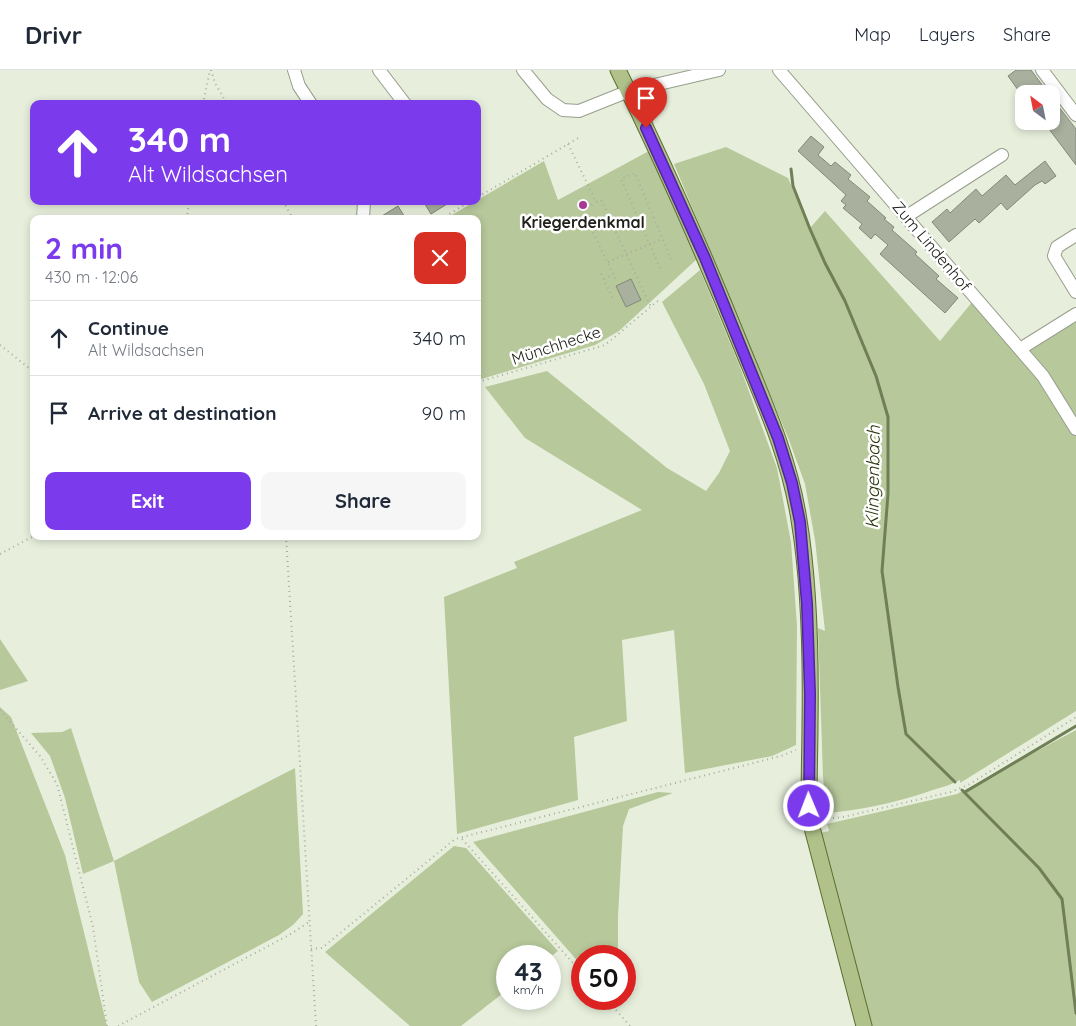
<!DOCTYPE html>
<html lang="en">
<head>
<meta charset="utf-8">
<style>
	body { margin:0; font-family:Quicksand,sans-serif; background:#f6f6f7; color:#1f2937; height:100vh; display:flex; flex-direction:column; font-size:19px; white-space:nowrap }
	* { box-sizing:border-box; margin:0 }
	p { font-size:16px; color:#747a83 }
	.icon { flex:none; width:28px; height:28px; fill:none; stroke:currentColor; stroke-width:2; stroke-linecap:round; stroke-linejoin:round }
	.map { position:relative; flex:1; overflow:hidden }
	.sheet { position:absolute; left:30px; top:145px; width:451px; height:325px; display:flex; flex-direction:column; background:#fff; border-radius:10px; box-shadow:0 2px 8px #0003 }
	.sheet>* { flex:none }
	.top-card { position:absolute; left:30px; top:30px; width:451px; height:105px; border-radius:10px; box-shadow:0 2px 8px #0003; background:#7c3aed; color:#fff; overflow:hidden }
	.needle { width:32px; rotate:328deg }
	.fabs { position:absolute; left:1015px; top:15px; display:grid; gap:10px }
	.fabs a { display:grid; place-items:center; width:45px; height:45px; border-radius:10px; background:#fff; box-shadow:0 2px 8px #0003; font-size:25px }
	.speed { position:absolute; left:496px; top:875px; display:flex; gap:10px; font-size:25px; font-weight:700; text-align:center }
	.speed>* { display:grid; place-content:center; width:65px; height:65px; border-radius:50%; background:#fff; box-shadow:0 2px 8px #0003; line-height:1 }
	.speed small { font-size:12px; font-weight:400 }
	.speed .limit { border:8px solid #d22; background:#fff; color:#111 }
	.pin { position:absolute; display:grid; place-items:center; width:42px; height:42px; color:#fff; margin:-51px -21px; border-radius:50% 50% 50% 0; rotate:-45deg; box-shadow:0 0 5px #0007 }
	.pin .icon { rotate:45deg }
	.me { position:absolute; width:55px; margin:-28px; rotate:359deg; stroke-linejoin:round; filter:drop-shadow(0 0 4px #0008) }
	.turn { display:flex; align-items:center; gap:18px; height:105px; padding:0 15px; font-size:22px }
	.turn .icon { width:65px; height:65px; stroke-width:2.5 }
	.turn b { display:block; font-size:35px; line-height:42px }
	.round { display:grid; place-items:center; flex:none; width:52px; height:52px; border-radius:10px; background:#f6f6f7 }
	.head { display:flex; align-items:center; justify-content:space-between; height:85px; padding:0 15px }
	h1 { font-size:30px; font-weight:700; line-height:38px; color:#7c3aed }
	.primary-button { display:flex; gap:10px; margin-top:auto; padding:10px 15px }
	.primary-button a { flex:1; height:58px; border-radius:10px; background:#7c3aed; color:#fff; font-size:20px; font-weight:700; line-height:58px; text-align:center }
	.primary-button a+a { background:#f6f6f7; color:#1f2937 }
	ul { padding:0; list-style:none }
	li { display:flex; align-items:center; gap:15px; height:75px; padding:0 15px; border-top:1px solid #e0e1e3 }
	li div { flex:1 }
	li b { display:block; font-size:19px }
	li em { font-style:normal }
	header { display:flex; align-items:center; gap:30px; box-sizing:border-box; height:70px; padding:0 25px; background:#fff; border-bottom:1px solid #e0e1e3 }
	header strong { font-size:24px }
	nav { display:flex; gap:28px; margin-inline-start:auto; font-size:18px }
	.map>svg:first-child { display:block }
</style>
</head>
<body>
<header>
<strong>Drivr</strong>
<nav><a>Map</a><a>Layers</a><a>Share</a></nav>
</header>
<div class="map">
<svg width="1076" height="956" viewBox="0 0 1076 956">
	<rect width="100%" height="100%" fill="#e7efdc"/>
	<!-- green -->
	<path fill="#b7c89b" d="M 726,77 L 788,108 L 810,158 L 825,141 L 940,271 L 973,231 L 1045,315 L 1076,366 L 1076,641 L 960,713 L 960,710 C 949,716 938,718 927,722 C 894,733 861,740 827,743 L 823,707 L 818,558 L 825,561 L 815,470 L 805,414 L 789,370 L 674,94 Z
		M 649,81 L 697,189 L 619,261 L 595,275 L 478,310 L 478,149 L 445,149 L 544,91 L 558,130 Z
		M 700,200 L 740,297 L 777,398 L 791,472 L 797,556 L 796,675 L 772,686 L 685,703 L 674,560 L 622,570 L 627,651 L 574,667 L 578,730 L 457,764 L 444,527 L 517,498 L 514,492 L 642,440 L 525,368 L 485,317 L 547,301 L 667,398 L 706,421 L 719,403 L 730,381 L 704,314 L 662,232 Z
		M 1076,250 L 1076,348 L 1028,281 Z
		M 0,569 L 28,611 L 0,620 Z
		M 0,637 L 11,647 L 65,785 L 107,956 L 0,956 Z
		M 71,658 L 114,791 L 295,698 L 303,844 L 293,855 L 279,865 L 152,932 L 139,912 L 114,791 L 83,804 L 65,728 L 50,686 L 31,663 L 62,662 Z
		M 1076,660 L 1076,956 L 872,956 L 820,763 L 829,761 L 827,754 L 957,724 Z
		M 658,722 L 673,723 L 629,739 L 623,756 L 618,846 L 618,886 L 582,886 L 582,896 L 473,772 Z
		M 454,776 L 466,778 L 558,881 L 550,887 L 508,886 L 507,920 L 461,956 L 410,956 L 325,882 Z"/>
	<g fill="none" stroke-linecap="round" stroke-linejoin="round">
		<!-- stream -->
		<path stroke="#707f56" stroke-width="3" d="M 791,99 L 793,116 L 810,159 L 825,193 L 845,231 L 876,306 L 888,347 L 888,424 L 882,501 L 898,617 L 906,664 L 955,712
			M 962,720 L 1039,798 L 1062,829 L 1076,943
			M 965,722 L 1076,656"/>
	</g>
	<!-- building -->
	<path fill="#a9b09e" stroke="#828978" d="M 1016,0 L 1031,0 L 1049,24 L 1021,24 L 1008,6 Z
		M 1051,27 L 1076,59 L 1076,95 L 1043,51 L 1051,51 Z
		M 811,66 L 824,77 L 818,85 L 831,96 L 835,92 L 851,105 L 848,109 L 870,127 L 867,131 L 886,148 L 884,149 L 894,157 L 892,160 L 917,182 L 915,184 L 939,206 L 936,209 L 958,228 L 945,243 L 880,184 L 888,175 L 875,164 L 871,169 L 859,158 L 862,154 L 843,138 L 846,135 L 841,131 L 846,125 L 798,81 Z
		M 1045,91 L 1056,106 L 1045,114 L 1042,111 L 1035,115 L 1007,140 L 1001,133 L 979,153 L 975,149 L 949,172 L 932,152 L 947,139 L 950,143 L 976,119 L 982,126 L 1006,105 L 1015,115 Z
		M 423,131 L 452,131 L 431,144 Z
		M 398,136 L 406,149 L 377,149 Z
		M 631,209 L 641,230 L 626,237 L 616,216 Z"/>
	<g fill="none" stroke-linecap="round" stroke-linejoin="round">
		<defs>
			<path id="minor" d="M 294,0 L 299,16 L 311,34
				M 379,0 L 405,34
				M 523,0 L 547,29 L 563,40 L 579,41 L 629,21 L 719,0
				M 779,0 L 1043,306 L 1076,359
				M 1042,0 L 1076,45
				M 907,146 L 1002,85
				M 363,149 L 364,131
				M 1076,165 L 1057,177 L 1054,186 L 1076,222
				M 1020,279 L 1076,244"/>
			<path id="major" d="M 618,0 C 663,91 704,184 742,278 C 765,334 790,390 799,450 C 810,516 811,588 810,655 C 810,687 808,718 810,750 L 864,956"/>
		</defs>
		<!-- minor casing -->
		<use href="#minor" stroke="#979e8c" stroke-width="14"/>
		<!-- major casing -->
		<use href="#major" stroke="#5b6f30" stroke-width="17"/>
		<!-- path -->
		<path stroke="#a7ad9e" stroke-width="2" stroke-dasharray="1 4" stroke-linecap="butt" d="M 211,0 L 215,13 L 227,34
			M 203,34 L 210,0
			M 568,74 L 596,132 L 601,130 L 651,237
			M 478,127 L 580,67
			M 283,131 L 293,149
			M 586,138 L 581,140 L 578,135 L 583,132 L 586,138 L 596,132
			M 582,140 L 617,212
			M 187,149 L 189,131
			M 441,149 L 471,131
			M 608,192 L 662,169
			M 660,198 L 621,109 L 635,103 L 671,189
			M 601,204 L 614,231
			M 604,209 L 613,204
			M 0,275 L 34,302
			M 478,312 L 605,275 L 659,230
			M 286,466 L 316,956
			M 0,484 L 34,466
			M 0,640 L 40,686 L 57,714 L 93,857 L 107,956
			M 823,749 L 843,747 L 951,722 L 970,714 L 1076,647
			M 462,769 L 582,903
			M 311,879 L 322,878 L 455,769 L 781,686 L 796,680
			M 606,929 L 630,956
			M 118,956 L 289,865 L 309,852"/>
		<!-- minor -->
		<use href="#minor" stroke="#fff" stroke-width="12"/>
		<!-- major -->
		<use href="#major" stroke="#b0c189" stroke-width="15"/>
	</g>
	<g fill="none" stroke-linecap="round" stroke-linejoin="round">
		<defs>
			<path id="route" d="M 646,58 L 705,188 L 778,368 L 792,413 L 800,452 L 807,534 L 810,624 L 809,736"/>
		</defs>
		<!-- route casing -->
		<use href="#route" stroke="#51269a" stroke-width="12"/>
		<!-- route -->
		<use href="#route" stroke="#7c3aed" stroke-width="9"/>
	</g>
	<!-- markers -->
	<circle fill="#a73896" stroke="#fff" stroke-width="2" cx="583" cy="135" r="5"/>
	<g text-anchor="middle" stroke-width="5" stroke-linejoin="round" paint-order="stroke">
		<!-- poi labels -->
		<g font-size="16" font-weight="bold" fill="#20221b" stroke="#fff">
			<text x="583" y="158">Kriegerdenkmal</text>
		</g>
		<!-- street labels -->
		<g font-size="16" fill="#20221b" stroke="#fff">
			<text transform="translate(932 176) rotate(50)" y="6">Zum Lindenhof</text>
			<text transform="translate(556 275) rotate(-18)" y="6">Münchhecke</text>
		</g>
		<!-- water labels -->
		<g font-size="18" font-style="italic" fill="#29350b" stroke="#fff">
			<text transform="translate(873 407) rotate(-89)" y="6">Klingenbach</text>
		</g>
	</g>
</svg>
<div class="fabs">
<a><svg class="needle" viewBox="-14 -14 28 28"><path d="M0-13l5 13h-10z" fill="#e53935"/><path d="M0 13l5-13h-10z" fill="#747a83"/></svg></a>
</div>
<div class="speed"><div>43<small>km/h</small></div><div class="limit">50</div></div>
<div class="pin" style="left:646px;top:58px;background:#d93025"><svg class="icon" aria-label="arrive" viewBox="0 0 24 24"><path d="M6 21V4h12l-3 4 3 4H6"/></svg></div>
<svg class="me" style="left:809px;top:736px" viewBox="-20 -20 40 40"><circle r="17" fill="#7c3aed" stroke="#fff" stroke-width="3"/><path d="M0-11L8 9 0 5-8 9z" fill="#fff"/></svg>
<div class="top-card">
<div class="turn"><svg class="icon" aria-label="ahead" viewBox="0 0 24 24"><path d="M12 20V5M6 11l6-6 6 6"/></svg><div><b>340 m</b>Alt Wildsachsen</div></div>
</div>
<section class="sheet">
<div class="head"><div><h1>2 min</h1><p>430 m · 12:06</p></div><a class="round" style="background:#d93025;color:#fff"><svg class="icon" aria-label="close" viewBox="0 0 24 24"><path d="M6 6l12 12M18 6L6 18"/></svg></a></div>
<ul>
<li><svg class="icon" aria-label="ahead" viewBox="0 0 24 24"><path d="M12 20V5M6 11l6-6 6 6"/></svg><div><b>Continue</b><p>Alt Wildsachsen</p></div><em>340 m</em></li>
<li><svg class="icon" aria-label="arrive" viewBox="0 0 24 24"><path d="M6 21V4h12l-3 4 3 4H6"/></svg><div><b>Arrive at destination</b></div><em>90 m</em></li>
</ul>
<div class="primary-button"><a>Exit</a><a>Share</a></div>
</section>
</div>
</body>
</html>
